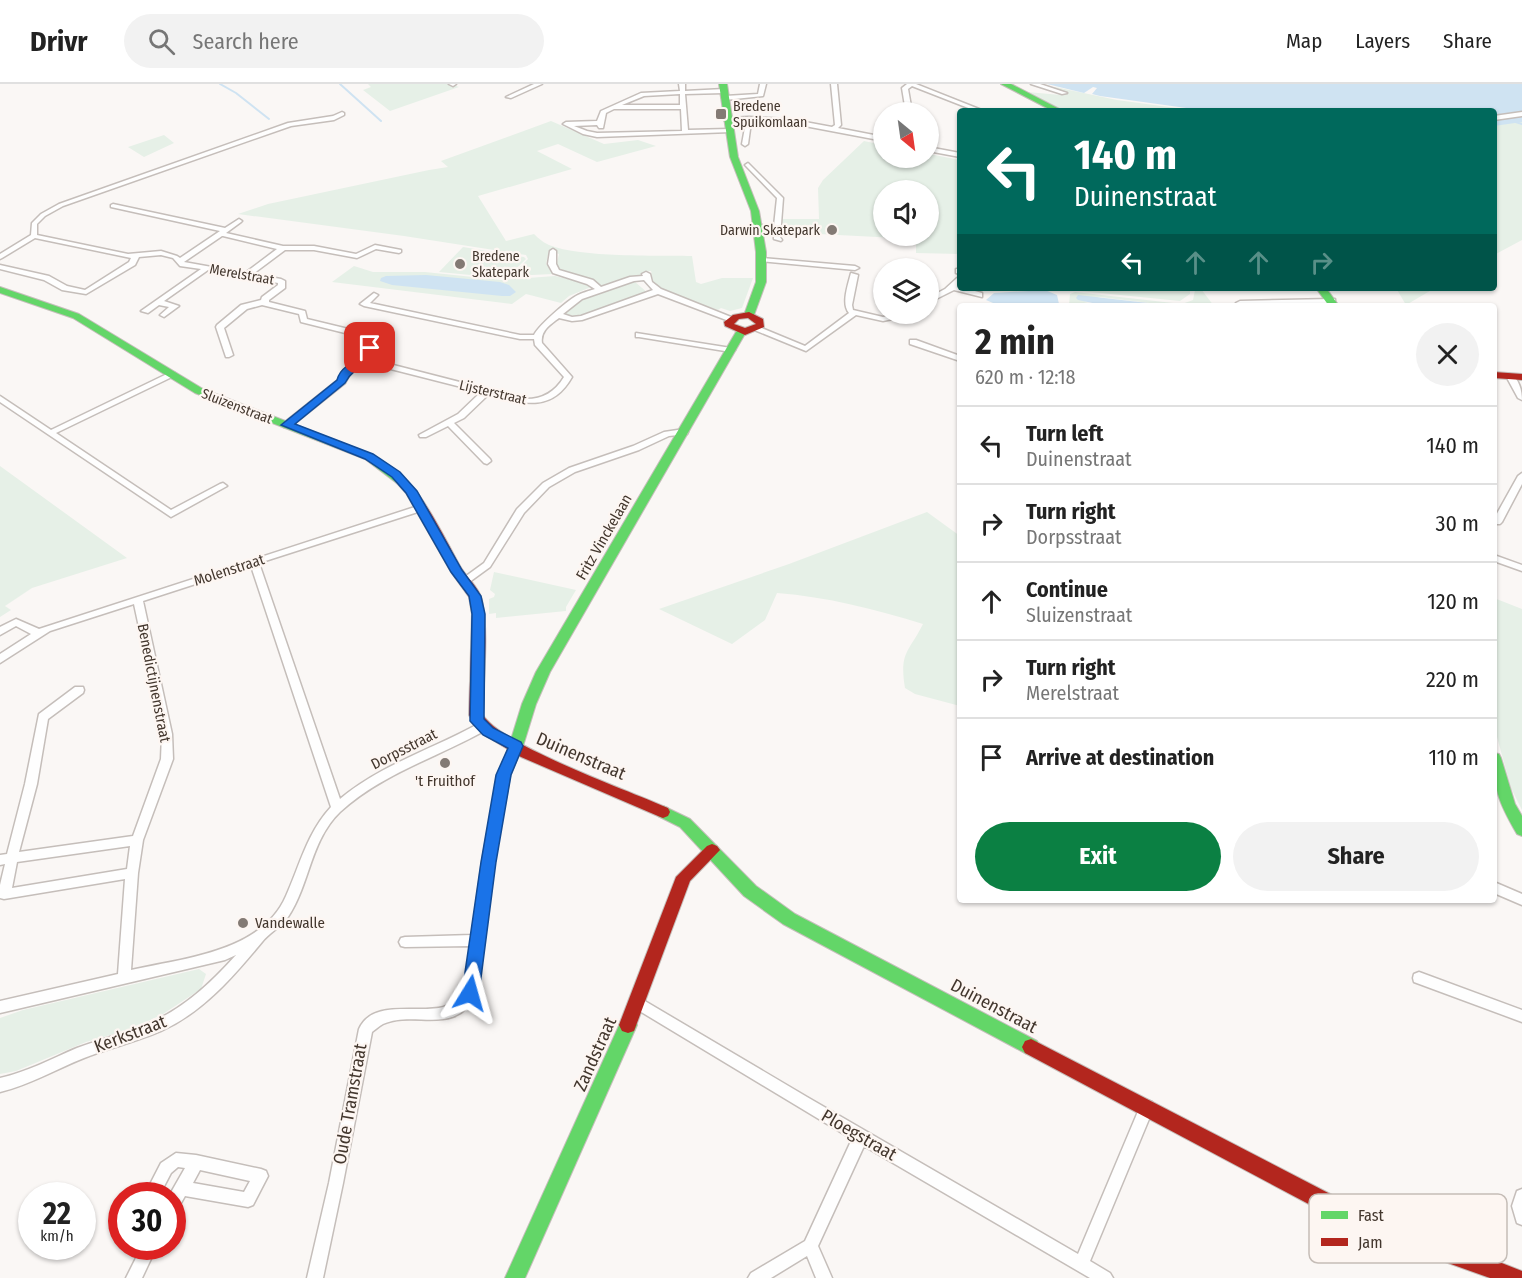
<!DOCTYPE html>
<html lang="en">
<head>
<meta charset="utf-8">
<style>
	body { margin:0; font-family:"Fira Sans Condensed",sans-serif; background:#f2f2f2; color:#222; height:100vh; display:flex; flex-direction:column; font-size:22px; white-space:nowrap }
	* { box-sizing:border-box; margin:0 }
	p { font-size:20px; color:#767676 }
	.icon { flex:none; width:33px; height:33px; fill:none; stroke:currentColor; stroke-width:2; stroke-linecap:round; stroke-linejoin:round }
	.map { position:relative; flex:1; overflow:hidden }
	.panel { position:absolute; left:957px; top:219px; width:540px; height:600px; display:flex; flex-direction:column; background:#fff; border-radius:6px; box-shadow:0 2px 4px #0004 }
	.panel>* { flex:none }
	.hud { position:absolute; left:957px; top:24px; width:540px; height:183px; border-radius:6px; box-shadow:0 2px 4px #0004; background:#00695c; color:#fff; overflow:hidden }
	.needle { width:39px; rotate:151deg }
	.buttons { position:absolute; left:873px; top:18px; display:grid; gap:12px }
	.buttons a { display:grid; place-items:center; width:66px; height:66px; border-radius:50%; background:#fff; box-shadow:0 2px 4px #0004; font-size:30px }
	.speed { position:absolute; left:18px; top:1098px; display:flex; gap:12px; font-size:30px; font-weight:700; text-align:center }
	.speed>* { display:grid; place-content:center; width:78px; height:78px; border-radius:50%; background:#fff; box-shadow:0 2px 4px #0004; line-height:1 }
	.speed small { font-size:15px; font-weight:400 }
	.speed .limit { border:9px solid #d22; background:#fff; color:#111 }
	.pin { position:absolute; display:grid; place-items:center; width:51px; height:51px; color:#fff; margin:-26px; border-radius:12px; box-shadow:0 3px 9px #0006 }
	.me { position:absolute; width:66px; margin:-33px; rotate:8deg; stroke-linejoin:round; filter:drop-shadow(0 0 4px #0008) }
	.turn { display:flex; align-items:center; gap:21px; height:126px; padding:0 18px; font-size:27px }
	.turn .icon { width:78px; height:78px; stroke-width:2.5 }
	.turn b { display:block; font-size:42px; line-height:51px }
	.lanes { display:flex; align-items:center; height:57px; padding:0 18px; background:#0003; justify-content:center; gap:30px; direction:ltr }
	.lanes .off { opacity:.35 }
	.round { display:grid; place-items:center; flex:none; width:63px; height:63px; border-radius:32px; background:#f2f2f2 }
	.head { display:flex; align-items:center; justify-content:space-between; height:102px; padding:0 18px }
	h1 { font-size:36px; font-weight:700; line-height:45px }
	.cta { display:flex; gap:12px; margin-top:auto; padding:12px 18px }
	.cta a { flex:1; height:69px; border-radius:36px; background:#0b8043; color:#fff; font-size:24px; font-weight:700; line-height:69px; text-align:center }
	.cta a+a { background:#f2f2f2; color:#222 }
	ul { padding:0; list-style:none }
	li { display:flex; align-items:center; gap:18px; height:78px; padding:0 18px; border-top:2px solid #e0e0e0 }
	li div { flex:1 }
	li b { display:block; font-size:22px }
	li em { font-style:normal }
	header { display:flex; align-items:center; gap:36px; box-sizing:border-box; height:84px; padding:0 30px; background:#fff; border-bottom:2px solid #e0e0e0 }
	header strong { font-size:28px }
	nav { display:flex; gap:33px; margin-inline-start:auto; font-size:21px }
	.search { width:420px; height:54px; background:#f2f2f2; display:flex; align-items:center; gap:15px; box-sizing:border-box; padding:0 21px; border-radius:33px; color:#767676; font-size:22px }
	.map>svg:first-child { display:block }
</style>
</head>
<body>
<header>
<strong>Drivr</strong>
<div class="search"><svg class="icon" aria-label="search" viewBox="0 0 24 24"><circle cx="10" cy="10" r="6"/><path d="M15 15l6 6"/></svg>Search here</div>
<nav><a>Map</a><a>Layers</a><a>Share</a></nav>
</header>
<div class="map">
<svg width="1522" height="1194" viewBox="0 0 1522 1194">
	<rect width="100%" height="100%" fill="#faf7f5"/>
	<!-- green -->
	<path fill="#e6f0e7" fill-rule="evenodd" d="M 368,0 L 451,0 L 459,3 L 390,27 L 363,6 L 371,3 Z
		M 1055,3 L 1117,16 L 1198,27 L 1065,27 L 1027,8 L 1061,11 L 1048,6 Z
		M 1522,36 L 1522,156 L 1494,171 L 1494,39 Z
		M 551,37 L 604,60 L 638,56 L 656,62 L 597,78 L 558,60 L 537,67 L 572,85 L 478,112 L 506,157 L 534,150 C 538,154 544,159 549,161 C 582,174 655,171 692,172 L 696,198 L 701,200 L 722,194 L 753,194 L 742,224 L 730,227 L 721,224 L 718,226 L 667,209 L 653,198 L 651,187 L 643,188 L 640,191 L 606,202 L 597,201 L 586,193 L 562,188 L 556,183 L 559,170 L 556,169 L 556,166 L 549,166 L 546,180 L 553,190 L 511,192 L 528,175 L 526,171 L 404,152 L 238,130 L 268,120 L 429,86 L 448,83 L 441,77 Z
		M 164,51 L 174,59 L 144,73 L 128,63 Z
		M 864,57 L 883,61 L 884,74 L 928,74 L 929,70 L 960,76 L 960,170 L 916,169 L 916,155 L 780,148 L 782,135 L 819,135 L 818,104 L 823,96 ZM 884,106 L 928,106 L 928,152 L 884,152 Z
		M 463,163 L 524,173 L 526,175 L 508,193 L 502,194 L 439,188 Z
		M 354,182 L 373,188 L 425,188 L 502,196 L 555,192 L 585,199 L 591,203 L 569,212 L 561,219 L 526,210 L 512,220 L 332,198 Z
		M 634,197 L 649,210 L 578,233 L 564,230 L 583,214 Z
		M 1051,204 L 1190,204 L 1190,210 L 1180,217 Z
		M 1396,204 L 1435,204 L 1406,221 Z
		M 1201,205 L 1214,222 L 1174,222 L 1100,213 L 1084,218 L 1107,222 L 1069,221 L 1070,210 L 1075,208 L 1182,220 L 1193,216 L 1195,206 Z
		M 0,382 L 127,474 L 32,504 L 5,522 L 11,526 L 0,533 Z
		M 927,428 L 960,452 L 960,622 L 915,610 L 905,604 C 899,568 909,568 923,540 C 875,525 827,513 777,509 L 765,536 L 732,560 L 659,525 L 789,480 Z
		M 494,488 L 576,506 L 566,523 L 566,527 L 496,534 L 496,529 L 489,530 L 489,515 L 494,513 L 495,510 L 490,506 Z
		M 1494,514 L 1522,525 L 1522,726 L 1511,704 L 1494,642 Z
		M 199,885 L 206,890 L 201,905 L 163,930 L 131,945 L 86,958 L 16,987 L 0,990 L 0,934 L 23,926 Z"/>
	<!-- water -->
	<path fill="#cfe3f2" d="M 1047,0 L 1522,0 L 1522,27 L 1494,31 L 1494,27 L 1208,27 L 1100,12 L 1092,10 L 1097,4 L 1093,3 L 1084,9 Z
		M 426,191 L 500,198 L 509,201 L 516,208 L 510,212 L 502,212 L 392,201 L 380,197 L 381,194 L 386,192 Z
		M 1045,206 L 1057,211 L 1059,220 L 993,219 L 986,216 L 994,209 Z
		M 1078,211 L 1174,222 L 1107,222 L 1078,216 L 1076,214 Z"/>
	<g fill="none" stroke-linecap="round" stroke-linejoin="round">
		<!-- stream -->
		<path stroke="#cfe3f2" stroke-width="2" d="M 220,0 L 236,9 L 269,35
			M 340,0 L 381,37
			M 1509,36 L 1522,40"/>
		<!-- river -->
		<path fill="#cfe3f2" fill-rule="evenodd" d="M 1522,30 L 1522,38 L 1494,42 L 1494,34 Z"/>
		<defs>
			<path id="street" d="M 449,0 L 456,0 L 453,2 Z
				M 534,0 L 542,0 L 511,14 L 506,13 Z
				M 679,0 L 685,0 L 685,7 L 724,5 L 727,7 L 724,9 L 685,10 L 688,46 L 729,45 L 731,46 L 731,48 L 597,53 L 583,50 L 563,40 L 566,38 L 597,37 L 601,27 L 641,9 L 680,7 ZM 680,10 L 680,21 L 622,21 L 644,12 ZM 614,25 L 681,25 L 682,47 L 597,49 L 587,47 L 574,42 L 597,41 L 599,44 L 603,44 L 606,29 Z
				M 760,0 L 766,0 L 763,12 L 725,16 L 722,14 L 725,12 L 758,10 Z
				M 831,0 L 837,0 L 841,41 L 838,44 L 884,53 L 884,57 L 789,39 L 751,38 L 748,60 L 745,62 L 742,60 L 746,38 L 727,38 L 724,36 L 727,34 L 749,33 L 789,35 L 832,43 L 835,41 Z
				M 907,0 L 916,0 L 984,27 L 976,27 L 912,2 L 908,5 L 912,28 L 906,28 L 902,4 Z
				M 1031,0 L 1040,0 L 1067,9 L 1062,10 Z
				M 342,28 L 344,29 L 344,31 L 334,36 L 291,42 L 63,122 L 45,132 L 37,140 L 37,151 L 128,170 L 161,167 L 177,172 L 180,174 L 220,147 L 111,123 L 111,121 L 113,120 L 225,144 L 239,135 L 242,137 L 241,138 L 226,149 L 283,162 L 314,162 L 356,170 L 375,161 L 401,166 L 401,168 L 399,169 L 376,165 L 357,174 L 314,166 L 285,166 L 253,190 L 281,195 L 285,197 L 285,204 L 269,216 L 269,218 L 305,227 L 307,235 L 365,249 L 366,251 L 361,258 L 374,265 L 370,275 L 526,315 C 543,315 555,308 564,293 L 535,261 L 534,255 L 520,255 L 364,222 L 360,220 L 374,209 L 378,211 L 370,219 L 520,251 L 534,251 C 538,242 567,217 576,212 C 581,209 589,207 595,205 L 587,200 L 553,189 L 548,180 L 550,167 L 553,165 L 556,167 L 556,180 L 559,186 L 593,196 L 601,203 L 630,193 L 643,192 L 642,190 L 646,188 L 650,190 L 652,198 L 661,205 L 736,235 L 729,237 L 658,210 L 582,236 L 572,237 L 559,234 C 550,241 540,247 542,259 L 572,293 C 551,330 522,319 489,310 L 464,334 L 454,339 L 490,375 L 491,377 L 487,380 L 484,379 L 448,342 L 426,353 L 420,353 L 419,351 L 458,330 L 481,308 L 367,279 L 351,288 L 345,299 L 290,343 L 284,343 L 284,339 L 338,296 L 342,288 L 348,282 L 363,275 L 366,266 L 353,259 L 357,252 L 301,238 L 299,230 L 262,221 L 247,225 L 224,244 L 233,271 L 229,273 L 226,273 L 216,243 L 217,241 L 241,221 L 261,216 L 262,213 L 278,201 L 278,199 L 208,186 L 164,217 L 179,222 L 164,233 L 160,231 L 169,223 L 159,221 L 148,229 L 141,227 L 201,185 L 180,182 L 173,174 L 161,171 L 139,173 L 135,181 L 86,210 L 62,206 L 44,196 L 0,185 L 0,181 L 49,192 L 67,202 L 85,206 L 129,178 L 131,174 L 35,154 L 2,174 L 0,175 L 0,170 L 31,151 L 32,139 L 41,130 L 59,120 L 288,39 L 333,32 ZM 222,152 L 223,152 L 277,165 L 245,189 L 184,178 ZM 644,196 L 653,206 L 581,232 L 572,233 L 563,230 L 582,215 L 634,197 Z
				M 1522,28 L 1522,32 L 1494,36 L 1494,32 Z
				M 928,63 L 960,69 L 960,73 L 928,67 Z
				M 748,79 L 783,114 L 780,153 L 782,156 L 781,157 L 774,155 L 773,146 L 758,145 L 755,143 L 758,141 L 774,142 L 777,114 L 746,82 L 745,81 Z
				M 761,174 L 855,182 L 859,184 L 855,186 L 759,177 L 759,175 Z
				M 956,185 L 960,185 L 960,190 L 956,189 Z
				M 851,189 L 858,191 L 852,221 L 853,226 L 883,233 L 897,230 L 907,230 L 907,232 L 883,237 L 856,231 L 806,267 L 752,245 L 759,243 L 805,262 L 849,229 C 841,220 848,201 851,189 Z
				M 957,194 L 960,194 L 960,200 L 957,202 L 982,209 L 982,213 L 954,206 L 928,219 L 928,214 L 945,205 Z
				M 1332,215 L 1335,215 L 1335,219 L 1240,221 L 1236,219 L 1240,217 Z
				M 636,249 L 731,264 L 735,266 L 731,268 L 639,253 L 636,253 Z
				M 910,256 L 916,256 L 960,272 L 960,277 L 910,260 Z
				M 169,289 L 175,289 L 176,291 L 56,349 L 171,426 L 220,400 L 223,399 L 227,402 L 171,433 L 0,318 L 0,312 L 51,346 Z
				M 1507,290 L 1510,290 C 1519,294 1522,307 1522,316 L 1518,314 L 1506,292 Z
				M 684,345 L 688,348 L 687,350 L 669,352 L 639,366 L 575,388 L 549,403 L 524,429 L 490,483 L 468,499 L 462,499 L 460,497 L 462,495 L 484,479 L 517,425 L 543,399 L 569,384 L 633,362 L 664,348 Z
				M 1522,389 L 1522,400 L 1502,438 L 1500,440 L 1494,440 L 1494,435 L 1518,392 Z
				M 421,421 L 426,424 L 424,426 L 259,479 L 340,715 C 380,681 433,665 478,640 L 486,640 L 487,643 L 486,646 C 438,673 381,690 340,728 C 310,757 310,800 288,833 C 281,843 269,849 262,858 C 233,893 203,928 161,947 C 136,958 109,964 84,974 C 56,985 30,1001 0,1008 L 0,994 C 27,988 51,975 77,964 C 101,955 126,949 150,939 C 184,924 211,899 236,871 L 225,876 L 0,929 L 0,917 L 118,890 L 125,795 L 4,815 L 0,814 L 0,801 L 5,780 L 0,781 L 0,771 L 7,770 L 25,700 L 39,630 L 75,603 L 83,603 L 84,606 L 83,609 L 48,635 L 37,700 L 19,768 L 133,752 L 161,675 L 162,650 L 134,520 L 50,547 L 0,579 L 0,570 L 31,550 L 16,542 L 0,551 L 0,543 L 16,535 L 39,545 ZM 251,482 L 331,723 C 307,749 300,781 286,812 C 262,868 183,874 131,886 L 138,789 L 143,756 L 173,675 L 172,650 L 143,517 ZM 130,762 L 127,785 L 12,804 L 17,778 Z
				M 1494,471 L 1522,481 L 1522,487 L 1494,477 Z
				M 516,658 L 520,659 L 522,662 L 510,691 L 494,778 L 477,909 C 455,954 416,925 383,940 C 379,942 376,945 372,948 L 343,1099 L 323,1194 L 307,1194 L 329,1099 L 359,945 C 377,905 446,944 463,908 C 468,899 469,873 470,862 L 405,863 L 401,862 L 399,858 L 401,854 L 405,853 L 472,851 L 482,778 L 498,691 L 510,662 L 512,659 Z
				M 1494,798 L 1522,810 L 1522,821 L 1494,809 Z
				M 1419,888 L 1522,926 L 1522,938 L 1414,898 L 1413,894 L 1414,890 Z
				M 638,913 L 807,1013 L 1078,1170 L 1142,1018 L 1147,1016 L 1152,1018 L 1154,1023 L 1090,1177 L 1110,1189 L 1113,1194 L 1090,1194 L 864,1062 L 818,1162 L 832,1194 L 816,1194 L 807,1172 L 771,1194 L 748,1194 L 751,1189 L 805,1157 L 852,1055 L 633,923 L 631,919 L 633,915 Z
				M 176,1069 L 196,1071 L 261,1085 L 266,1087 L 268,1092 L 253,1121 L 248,1123 L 185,1112 L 177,1126 L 172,1128 L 172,1112 L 169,1112 L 185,1084 L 178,1083 L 171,1089 L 159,1112 L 144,1112 L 161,1079 ZM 200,1086 L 250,1097 L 244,1108 L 193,1099 Z
				M 1522,1105 L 1522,1141 L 1517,1139 L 1512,1122 L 1517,1107 Z
				M 142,1162 L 157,1162 L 142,1194 L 126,1194 Z"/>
			<path id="fast" d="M 719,0 L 727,0 L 738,73 L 759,127 L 766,168 L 766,198 L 754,231 L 749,234 L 744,231 L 756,198 L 756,168 L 751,127 L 730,73 Z
				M 1001,0 L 1011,0 L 1063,27 L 1053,27 Z
				M 0,203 L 79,230 L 203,305 L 373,371 L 408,398 L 406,400 L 398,400 L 365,375 L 195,309 L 73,234 L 0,209 Z
				M 1316,204 L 1326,204 L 1339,222 L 1329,222 Z
				M 741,245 L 746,248 L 550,588 L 536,620 L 523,662 L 521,666 L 511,666 L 509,662 L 522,620 L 536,588 L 736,248 Z
				M 1494,669 L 1499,670 L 1501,674 L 1515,720 L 1522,732 L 1522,752 L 1517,750 C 1498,717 1494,707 1494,669 Z
				M 663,722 L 690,735 L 756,802 L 795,830 L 1037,957 L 1040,963 L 1037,969 L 1031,971 L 1025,969 L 783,840 L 744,812 L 680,743 L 658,732 L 656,728 L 658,724 Z
				M 628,933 L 634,935 L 637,941 L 525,1194 L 505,1194 L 622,935 Z"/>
			<path id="jam" d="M 749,228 L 763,235 L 764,243 L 745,251 L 725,242 L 724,238 L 733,231 ZM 748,234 L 756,240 L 745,244 L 734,240 L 739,235 Z
				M 1494,288 L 1522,290 L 1522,296 L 1494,294 Z
				M 402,395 C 418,399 450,464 460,482 C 466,493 479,503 482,516 C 489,552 483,594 483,631 C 502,662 630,707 668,724 L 670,728 L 668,732 L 663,734 L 658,732 L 521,673 L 486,652 L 475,642 L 469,631 L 472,530 L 469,513 L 451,488 L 406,409 L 396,398 Z
				M 712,760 L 717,762 L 720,766 L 690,797 L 634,947 L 628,949 L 622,947 L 619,941 L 676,793 L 707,762 Z
				M 1031,955 L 1334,1112 L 1398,1142 L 1438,1154 L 1522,1187 L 1522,1194 L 1490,1194 L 1389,1158 L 1320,1126 L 1025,969 L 1022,963 L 1025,957 Z"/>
		</defs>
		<!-- street casing -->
		<use href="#street" stroke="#c5beba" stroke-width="3"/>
		<!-- fast casing -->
		<use href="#fast" stroke="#c5beba" stroke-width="2"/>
		<!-- jam casing -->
		<use href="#jam" stroke="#c5beba" stroke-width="2"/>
		<!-- street -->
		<use href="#street" fill="#fefefe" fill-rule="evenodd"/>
		<!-- fast -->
		<use href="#fast" fill="#63d668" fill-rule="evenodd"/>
		<!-- jam -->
		<use href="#jam" fill="#b3261e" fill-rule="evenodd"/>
	</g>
	<!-- route -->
	<path fill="#1a73e8" stroke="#114b97" stroke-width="1.5" d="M 366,262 L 375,264 L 369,278 C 358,284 351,288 345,299 L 295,340 L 373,370 L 400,388 L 417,407 L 462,486 L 481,512 L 485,530 L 484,635 L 493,644 L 521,658 L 523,662 L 511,691 L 496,778 L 479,909 L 476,915 L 470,917 L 464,915 L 462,909 L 481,778 L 496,691 L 508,664 L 483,651 L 470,637 L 472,530 L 469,512 L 451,488 L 406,409 L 392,393 L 365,375 L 281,341 L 337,296 C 340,284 351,279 361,275 Z"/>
	<!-- markers -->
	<g fill="#837a74" stroke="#fdf6f2" stroke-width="2">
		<rect x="715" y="24" width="12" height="12" rx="3"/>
		<circle cx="832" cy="146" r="6"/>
		<circle cx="460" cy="180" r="6"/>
		<circle cx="445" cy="679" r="6"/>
		<circle cx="243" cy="839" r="6"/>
	</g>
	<g text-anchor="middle" stroke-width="4.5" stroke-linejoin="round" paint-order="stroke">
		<!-- far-poi labels -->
		<g font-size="14" fill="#43372e" stroke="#fdf6f2" text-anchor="start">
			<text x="733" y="27">Bredene<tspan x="733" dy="16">Spuikomlaan</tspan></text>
			<text x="820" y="151" text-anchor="end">Darwin Skatepark</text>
			<text x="472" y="177">Bredene<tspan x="472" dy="16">Skatepark</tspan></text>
		</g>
		<!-- far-street labels -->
		<g font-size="14" fill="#43372e" stroke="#fdf6f2">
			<text transform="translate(242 190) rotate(10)" y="5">Merelstraat</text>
			<text transform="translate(493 308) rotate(13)" y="5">Lijsterstraat</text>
			<text transform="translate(237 322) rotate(21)" y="5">Sluizenstraat</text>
		</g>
		<!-- street labels -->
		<g font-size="15" fill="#43372e" stroke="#fdf6f2">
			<text transform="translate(604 453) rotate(-60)" y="5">Fritz Vinckelaan</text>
			<text transform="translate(229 486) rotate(-18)" y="5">Molenstraat</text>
			<text transform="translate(154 599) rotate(79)" y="5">Benedictijnenstraat</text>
			<text transform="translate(404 665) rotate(-27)" y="5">Dorpsstraat</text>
		</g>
		<!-- poi labels -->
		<g font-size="15" fill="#43372e" stroke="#fdf6f2">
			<text x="445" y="702">'t Fruithof</text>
			<text x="255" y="844" text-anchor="start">Vandewalle</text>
		</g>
		<!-- near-street labels -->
		<g font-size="18" fill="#43372e" stroke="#fdf6f2">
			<text transform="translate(581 672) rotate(23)" y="6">Duinenstraat</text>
			<text transform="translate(994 922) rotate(28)" y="6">Duinenstraat</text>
			<text transform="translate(130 950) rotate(-21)" y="6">Kerkstraat</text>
			<text transform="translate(595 970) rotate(-66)" y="6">Zandstraat</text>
			<text transform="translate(350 1020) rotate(-80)" y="6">Oude Tramstraat</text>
			<text transform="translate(859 1051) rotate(30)" y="6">Ploegstraat</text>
		</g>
	</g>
	<!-- legend -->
	<rect x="1309" y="1110" width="198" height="69" rx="9" fill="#fdf6f2" stroke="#c5bdb7" stroke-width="1.5"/>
	<rect x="1321" y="1127" width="27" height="8" fill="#63d668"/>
	<rect x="1321" y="1154" width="27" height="8" fill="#b3261e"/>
	<g font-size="16" fill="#43372e">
		<text x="1358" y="1137">Fast</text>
		<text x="1358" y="1164">Jam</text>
	</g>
</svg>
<div class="buttons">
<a><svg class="needle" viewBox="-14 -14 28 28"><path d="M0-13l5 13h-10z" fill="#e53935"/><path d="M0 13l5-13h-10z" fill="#767676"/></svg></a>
<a><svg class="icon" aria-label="sound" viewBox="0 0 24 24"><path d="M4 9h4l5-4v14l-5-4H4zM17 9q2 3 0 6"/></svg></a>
<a><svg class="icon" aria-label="layers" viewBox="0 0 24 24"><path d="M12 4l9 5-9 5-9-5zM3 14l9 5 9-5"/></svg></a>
</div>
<div class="speed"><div>22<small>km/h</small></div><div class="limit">30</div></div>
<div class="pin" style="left:370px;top:264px;background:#d93025"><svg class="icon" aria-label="arrive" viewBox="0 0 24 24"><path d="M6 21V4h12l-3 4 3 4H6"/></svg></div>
<svg class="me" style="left:470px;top:909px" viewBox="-20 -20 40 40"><path d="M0-17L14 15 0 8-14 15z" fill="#1a73e8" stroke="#fff" stroke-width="4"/></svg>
<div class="hud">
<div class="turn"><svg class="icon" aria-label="left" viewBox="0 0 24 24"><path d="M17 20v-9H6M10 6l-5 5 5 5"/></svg><div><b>140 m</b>Duinenstraat</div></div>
<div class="lanes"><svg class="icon" aria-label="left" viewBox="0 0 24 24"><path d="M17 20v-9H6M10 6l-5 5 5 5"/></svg><svg class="icon off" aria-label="ahead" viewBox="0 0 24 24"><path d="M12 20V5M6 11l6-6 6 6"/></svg><svg class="icon off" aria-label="ahead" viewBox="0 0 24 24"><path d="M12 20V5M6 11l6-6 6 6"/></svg><svg class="icon off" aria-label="right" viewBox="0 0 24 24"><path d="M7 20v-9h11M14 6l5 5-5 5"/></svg></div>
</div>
<section class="panel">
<div class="head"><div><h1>2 min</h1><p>620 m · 12:18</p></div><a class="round"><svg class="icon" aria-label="close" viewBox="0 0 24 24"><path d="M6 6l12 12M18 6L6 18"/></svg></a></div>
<ul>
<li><svg class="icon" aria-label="left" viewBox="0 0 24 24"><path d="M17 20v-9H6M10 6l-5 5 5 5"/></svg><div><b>Turn left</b><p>Duinenstraat</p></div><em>140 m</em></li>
<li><svg class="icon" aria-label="right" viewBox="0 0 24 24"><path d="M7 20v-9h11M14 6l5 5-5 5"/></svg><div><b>Turn right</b><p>Dorpsstraat</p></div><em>30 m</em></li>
<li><svg class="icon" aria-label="ahead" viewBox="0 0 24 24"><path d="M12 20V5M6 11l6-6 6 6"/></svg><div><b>Continue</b><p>Sluizenstraat</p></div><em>120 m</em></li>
<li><svg class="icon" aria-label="right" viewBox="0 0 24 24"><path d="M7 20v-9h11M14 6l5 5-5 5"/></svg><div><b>Turn right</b><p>Merelstraat</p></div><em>220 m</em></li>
<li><svg class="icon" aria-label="arrive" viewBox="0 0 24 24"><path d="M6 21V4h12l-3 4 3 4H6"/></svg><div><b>Arrive at destination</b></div><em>110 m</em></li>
</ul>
<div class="cta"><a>Exit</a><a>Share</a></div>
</section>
</div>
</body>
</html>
